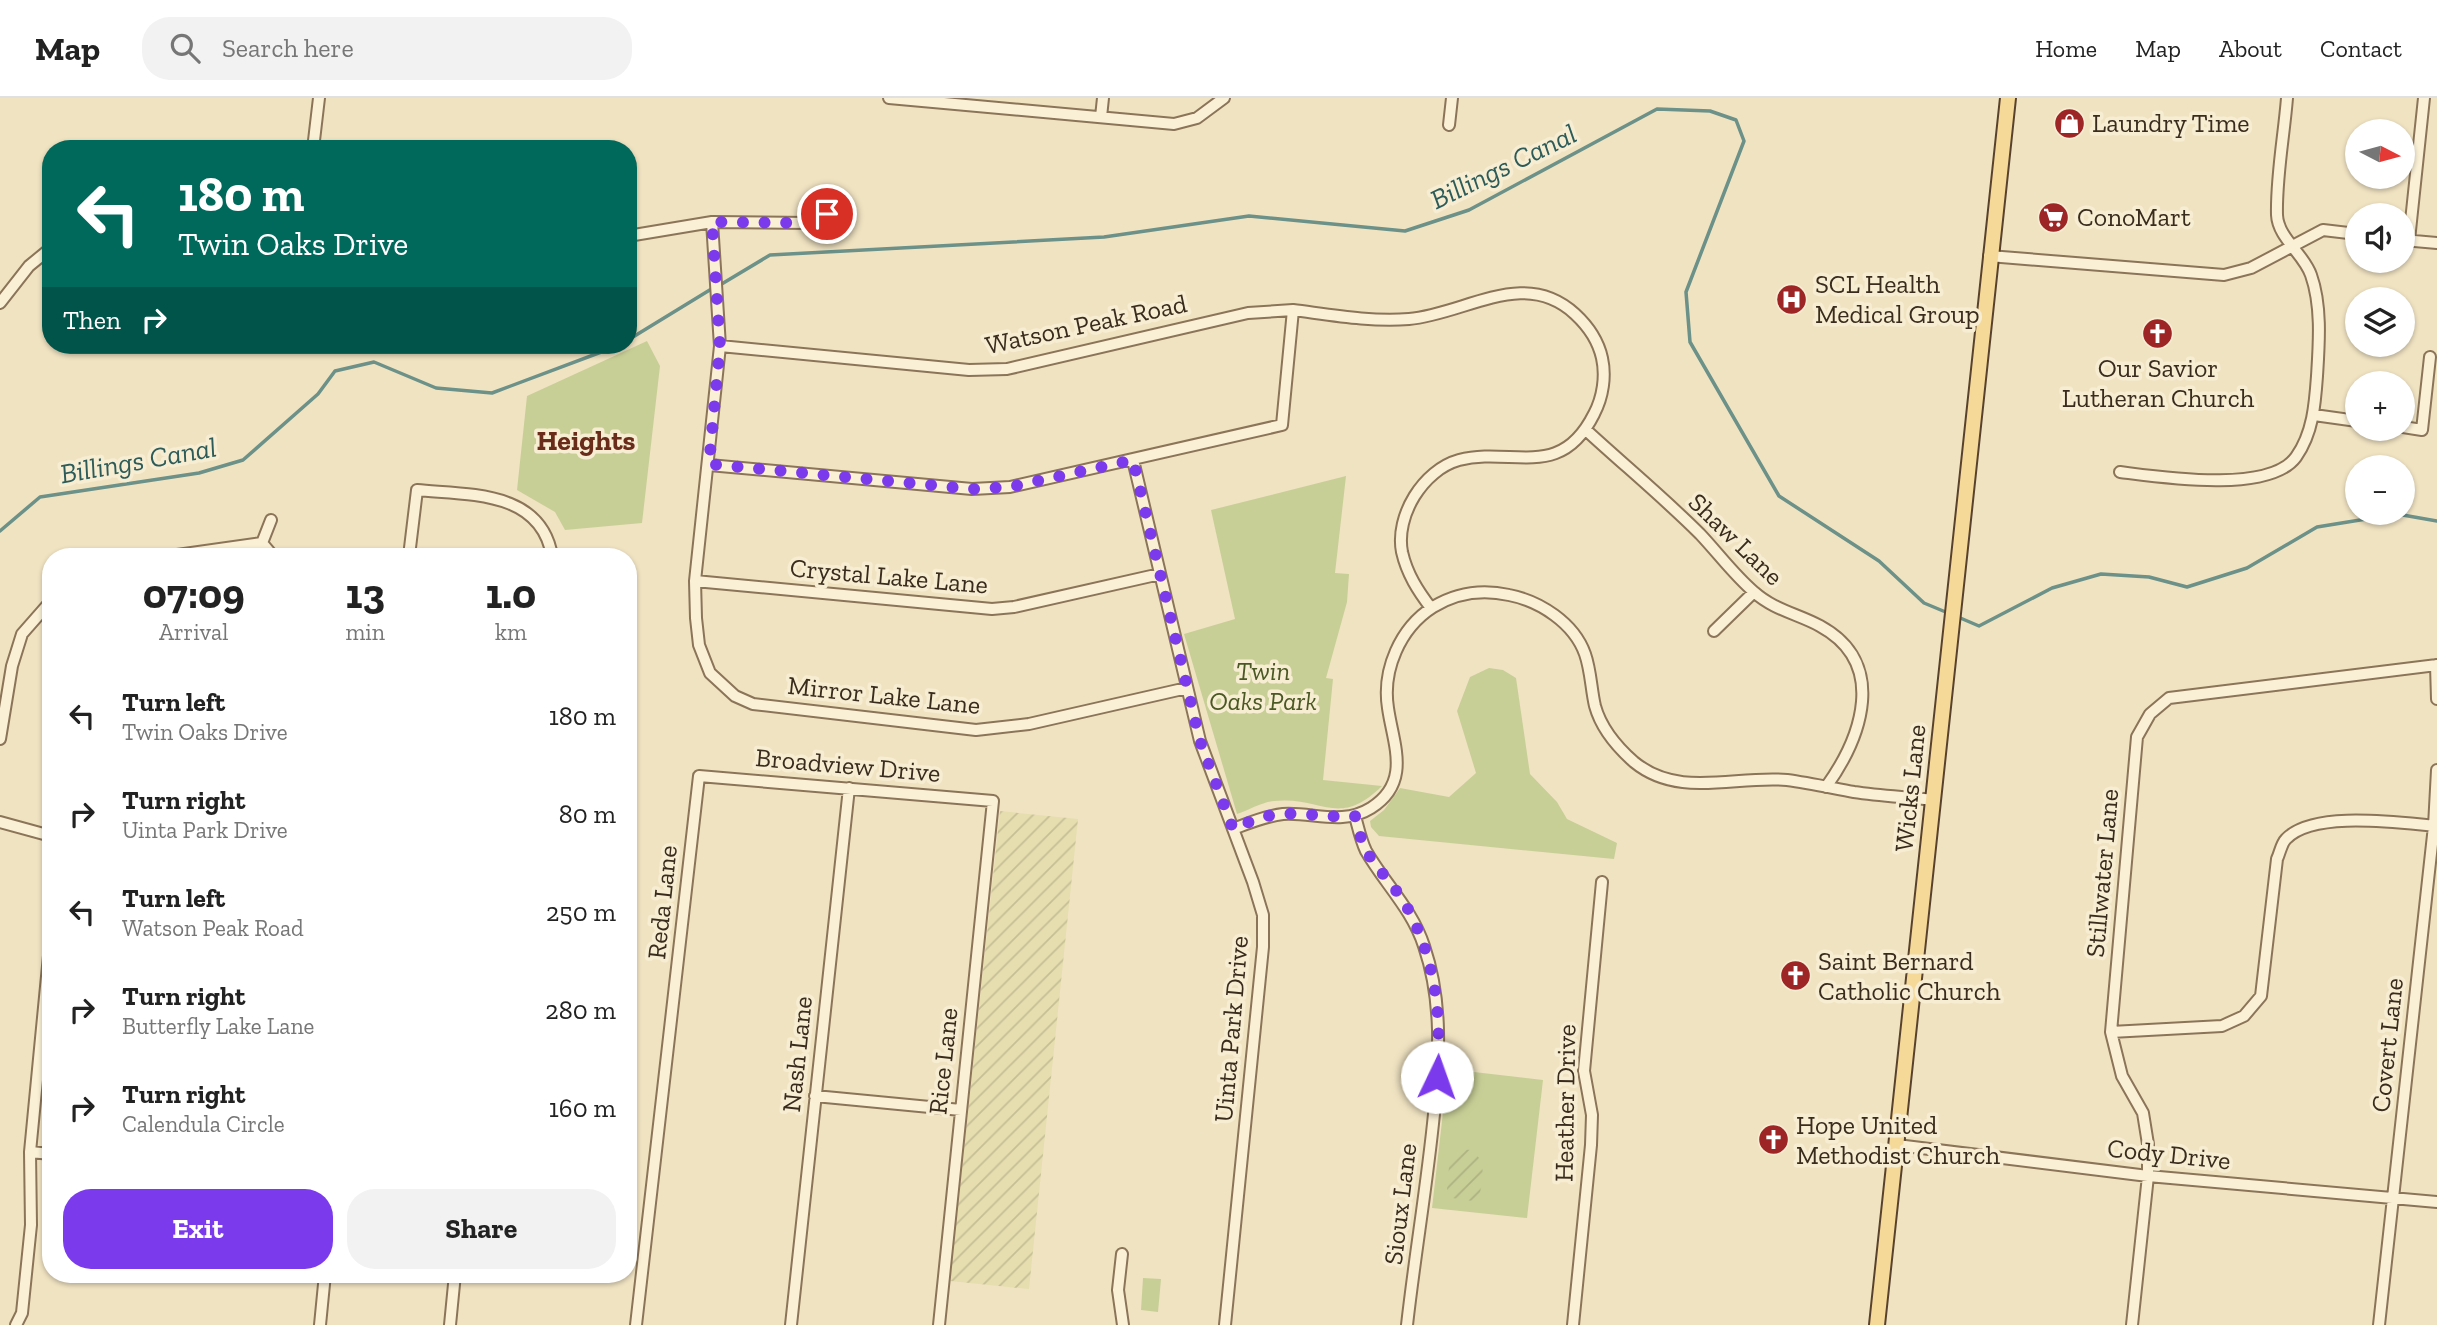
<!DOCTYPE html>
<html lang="en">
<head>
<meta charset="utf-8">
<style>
	body { margin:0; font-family:"Zilla Slab",serif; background:#f2f2f2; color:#222; height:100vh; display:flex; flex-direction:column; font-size:26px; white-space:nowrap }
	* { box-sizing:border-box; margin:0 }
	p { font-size:23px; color:#767676 }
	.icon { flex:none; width:38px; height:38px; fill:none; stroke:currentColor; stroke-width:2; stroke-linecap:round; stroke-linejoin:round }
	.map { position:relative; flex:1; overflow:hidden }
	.sheet { position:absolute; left:42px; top:450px; width:595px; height:735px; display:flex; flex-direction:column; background:#fff; border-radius:28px; box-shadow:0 2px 5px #0004 }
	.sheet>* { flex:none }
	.guide { position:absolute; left:42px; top:42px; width:595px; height:214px; border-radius:28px; box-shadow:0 2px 5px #0004; background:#00695c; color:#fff; overflow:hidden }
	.needle { width:46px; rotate:96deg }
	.fabs { position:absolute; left:2345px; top:21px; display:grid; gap:14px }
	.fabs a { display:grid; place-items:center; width:70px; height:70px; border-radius:50%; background:#fff; box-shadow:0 2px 5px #0004; font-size:35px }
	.pin { position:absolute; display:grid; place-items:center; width:60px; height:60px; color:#fff; margin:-30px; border:4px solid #fff; border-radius:50%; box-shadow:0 2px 7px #0007 }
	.me { position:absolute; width:77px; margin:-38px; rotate:3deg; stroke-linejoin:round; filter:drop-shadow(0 0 5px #0008) }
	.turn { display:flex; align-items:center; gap:24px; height:147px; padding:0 21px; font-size:32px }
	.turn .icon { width:91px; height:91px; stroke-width:2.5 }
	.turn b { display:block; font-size:49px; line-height:60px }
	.then { display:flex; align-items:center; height:66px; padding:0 21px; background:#0003; gap:14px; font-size:26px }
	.eta { display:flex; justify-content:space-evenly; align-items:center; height:119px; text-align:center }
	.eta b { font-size:42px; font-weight:700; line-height:49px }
	.action { display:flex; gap:14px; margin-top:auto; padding:14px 21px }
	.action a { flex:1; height:80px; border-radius:28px; background:#7c3aed; color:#fff; font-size:28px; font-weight:700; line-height:80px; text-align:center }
	.action a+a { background:#f2f2f2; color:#222 }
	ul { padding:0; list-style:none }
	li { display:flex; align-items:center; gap:21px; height:98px; padding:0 21px }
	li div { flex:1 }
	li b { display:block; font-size:26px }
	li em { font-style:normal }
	header { display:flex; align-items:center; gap:42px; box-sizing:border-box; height:98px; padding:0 35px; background:#fff; border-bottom:2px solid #e0e0e0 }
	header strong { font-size:33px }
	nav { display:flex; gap:38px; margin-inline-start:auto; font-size:24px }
	.search { width:490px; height:63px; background:#f2f2f2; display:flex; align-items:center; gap:18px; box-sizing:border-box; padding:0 24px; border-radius:28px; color:#767676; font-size:26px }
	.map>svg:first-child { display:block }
</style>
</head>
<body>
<header>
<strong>Map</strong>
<div class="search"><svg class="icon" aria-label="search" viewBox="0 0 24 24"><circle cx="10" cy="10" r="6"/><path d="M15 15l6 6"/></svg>Search here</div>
<nav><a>Home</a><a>Map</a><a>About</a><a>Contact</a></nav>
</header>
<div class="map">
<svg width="2437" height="1227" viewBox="0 0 2437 1227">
	<defs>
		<pattern id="farmland-furrows" width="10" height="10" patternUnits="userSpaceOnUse" patternTransform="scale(1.75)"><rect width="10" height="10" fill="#e6deaf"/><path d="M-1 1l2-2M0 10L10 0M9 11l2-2" fill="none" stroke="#c6bf96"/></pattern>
		<pattern id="garden-furrows" width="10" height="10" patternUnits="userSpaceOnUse" patternTransform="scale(1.75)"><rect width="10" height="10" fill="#c8cf96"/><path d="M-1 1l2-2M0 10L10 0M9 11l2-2" fill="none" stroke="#adb281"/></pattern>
	</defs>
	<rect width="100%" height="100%" fill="#f0e3c2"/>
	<!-- farmland -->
	<path fill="url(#farmland-furrows)" d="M 1000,713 L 1078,721 L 1029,1191 L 950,1183 Z"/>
	<!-- green -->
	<path fill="#c8cf96" d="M 647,243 L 660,268 L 642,425 L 565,432 L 555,414 L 517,392 L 527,298 Z
		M 1346,378 L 1335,475 L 1349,476 L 1347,504 L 1326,580 L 1333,581 L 1323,682 L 1382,688 C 1338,731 1323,698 1274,703 C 1262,704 1249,712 1237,716 L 1184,536 L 1235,521 L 1211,412 Z
		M 1489,570 L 1503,572 L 1516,580 L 1530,676 L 1557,704 L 1567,721 L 1617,745 L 1614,761 L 1379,738 L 1371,729 L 1370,723 L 1384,712 L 1400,690 L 1449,699 L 1476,675 L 1457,613 L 1470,579 Z
		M 1448,971 L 1543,982 L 1527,1120 L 1432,1110 Z
		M 1143,1180 L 1161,1181 L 1158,1214 L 1141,1212 Z"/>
	<!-- garden -->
	<path fill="url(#garden-furrows)" d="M 1455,1051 L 1473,1052 C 1487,1067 1483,1081 1479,1100 L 1473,1103 L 1452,1100 L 1447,1092 L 1450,1056 Z"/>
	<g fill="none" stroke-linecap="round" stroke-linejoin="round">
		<!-- stream -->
		<path stroke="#6b9188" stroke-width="3.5" d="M 720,187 L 770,157 L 1104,139 L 1249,118 L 1405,133 L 1469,112 L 1657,11 L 1710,13 L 1736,22 L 1744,43 L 1686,194 L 1690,244 L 1779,398 L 1879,463 L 1924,505 L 1948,515
			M 628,242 L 713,190
			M 0,433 L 40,399 L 199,375 L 243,362 L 318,296 L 335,273 L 374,264 L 436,290 L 492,295 L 620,247
			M 1958,519 L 1979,528 L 2052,490 L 2101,476 L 2149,479 L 2187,489 L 2247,470 L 2317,429 L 2397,416 L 2437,423"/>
		<defs>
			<path id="minor" d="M 889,0 L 1174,26 L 1197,20 L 1224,0
				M 1101,19 L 1103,0
				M 1449,27 L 1452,0
				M 313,51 L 319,0
				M 712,124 L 720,248 L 695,483 L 696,520 L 699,547 L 710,575 L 735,598 L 753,606 L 976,632 L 1029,626 L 1187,590
				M 628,138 L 712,124 L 812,125 L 826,116
				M 2403,142 L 2437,145
				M 2409,142 L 2424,0
				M 1989,158 L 2224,177 L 2251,170 L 2323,132 L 2357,136
				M 0,205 L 29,168 L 51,150
				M 720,248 L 969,272 L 1007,271 L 1248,215 L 1293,212
				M 2314,317 L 2357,323
				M 2403,329 L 2422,332 L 2430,259
				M 1586,332 C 1624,367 1664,400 1700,436 C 1718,455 1734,477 1754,494 C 1774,512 1798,516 1820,528 C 1888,565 1862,639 1826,689
				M 1133,362 L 1200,643 L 1253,784 L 1263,817 L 1263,849 L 1225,1227
				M 709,367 L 972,391 L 1010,389 L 1282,327 L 1293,212 C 1332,217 1370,224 1409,221 C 1466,216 1524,169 1575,216 C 1588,228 1598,242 1602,260 C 1606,278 1603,299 1594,316 C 1560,384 1512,348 1459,362 C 1423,372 1395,418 1402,454 C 1407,476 1418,493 1431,510
				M 2120,374 C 2160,379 2269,396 2296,359 C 2313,335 2315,306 2317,278 C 2319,246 2322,208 2311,177 C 2304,156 2278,140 2277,117 C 2276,79 2284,38 2287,0
				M 262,445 L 271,422
				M 262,445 L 273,458
				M 170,458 L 262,445
				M 409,458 L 417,392 C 468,397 541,392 552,458
				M 695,483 L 992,511 L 1014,509 L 1160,476
				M 1714,533 L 1754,494
				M 2436,567 L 2437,601
				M 0,641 L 12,568 L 22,536 L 51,503
				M 1355,718 C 1358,729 1361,743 1366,753 C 1385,786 1412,811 1424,848 C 1443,904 1439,959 1434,1016 C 1427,1087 1415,1156 1407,1227
				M 0,724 L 51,738
				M 1233,731 C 1249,725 1265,718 1283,716 C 1314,714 1342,728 1371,710 C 1412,684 1393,646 1388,610 C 1382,572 1400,530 1433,509 C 1456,495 1482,491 1509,497 C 1540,503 1574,525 1585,556 C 1591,573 1591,591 1595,608 C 1601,630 1617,649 1634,664 C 1679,701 1735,677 1787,682 C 1809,685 1832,690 1854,694 C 1880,698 1907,699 1933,702
				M 2111,934 L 2222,928 L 2244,918 L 2261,898 L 2277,761 C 2280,755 2281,746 2286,741 C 2313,712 2400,725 2437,728
				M 815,998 L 961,1012
				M 1897,1047 L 2148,1078 L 2437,1104
				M 30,1054 L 51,1056
				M 1122,1156 L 1118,1192 L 1123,1227
				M 16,1227 L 22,1215 L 31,1127 L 30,1054 L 51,837
				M 320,1227 L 325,1176
				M 450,1227 L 455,1176
				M 636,1227 L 699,678 L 993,703 L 939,1227
				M 791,1227 L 849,690
				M 1573,1227 L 1591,1047 L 1592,1017 L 1584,973 L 1602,784
				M 2132,1227 L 2148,1078 L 2148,1046 L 2143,1015 L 2122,978 L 2111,934 L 2137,639 L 2150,616 L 2169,600 L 2437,567
				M 2379,1227 L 2434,728 L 2437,672"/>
			<path id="major" d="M 1877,1227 L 2008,0"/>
		</defs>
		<!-- minor casing -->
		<use href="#minor" stroke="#8b7458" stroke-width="14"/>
		<!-- major casing -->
		<use href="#major" stroke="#59422d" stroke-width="18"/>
		<!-- minor -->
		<use href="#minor" stroke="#faf0d6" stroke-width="10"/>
		<!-- major -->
		<use href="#major" stroke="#f5d999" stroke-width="14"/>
	</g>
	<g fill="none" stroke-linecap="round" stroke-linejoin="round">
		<!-- route -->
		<path stroke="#7c3aed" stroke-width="12" stroke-dasharray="0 21.6" d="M 827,116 L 811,125 L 712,124 L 720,248 L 709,366 L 972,391 L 1010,389 L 1133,362 L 1200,643 L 1233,731 C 1243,727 1254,721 1264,719 C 1294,711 1325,721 1355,718 C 1358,729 1361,744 1367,754 C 1379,774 1397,790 1408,811 C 1436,864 1442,920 1437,979"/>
	</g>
	<!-- icons -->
	<defs>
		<symbol id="shop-disc" viewBox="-11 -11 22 22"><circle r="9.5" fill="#9d2525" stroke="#f7edd2"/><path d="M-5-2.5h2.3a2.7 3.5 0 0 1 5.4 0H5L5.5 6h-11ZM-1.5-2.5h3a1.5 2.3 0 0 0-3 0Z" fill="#fff"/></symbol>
		<symbol id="supermarket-disc" viewBox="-11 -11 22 22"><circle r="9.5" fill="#9d2525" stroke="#f7edd2"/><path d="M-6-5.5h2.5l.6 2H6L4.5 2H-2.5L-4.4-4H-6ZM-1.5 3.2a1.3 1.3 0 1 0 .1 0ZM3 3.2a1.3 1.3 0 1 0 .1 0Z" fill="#fff"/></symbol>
		<symbol id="hospital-disc" viewBox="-11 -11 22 22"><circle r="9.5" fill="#9d2525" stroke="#f7edd2"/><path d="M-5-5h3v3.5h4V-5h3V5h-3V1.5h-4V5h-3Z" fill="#fff"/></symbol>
		<symbol id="church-disc" viewBox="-11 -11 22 22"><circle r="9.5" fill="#9d2525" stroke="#f7edd2"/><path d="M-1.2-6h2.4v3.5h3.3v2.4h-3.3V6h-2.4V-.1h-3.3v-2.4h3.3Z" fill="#fff"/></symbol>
	</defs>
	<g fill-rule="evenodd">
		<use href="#shop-disc" x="2052" y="8" width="35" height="35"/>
		<use href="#supermarket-disc" x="2036" y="102" width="35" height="35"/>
		<use href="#hospital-disc" x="1774" y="184" width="35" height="35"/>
		<use href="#church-disc" x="2140" y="218" width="35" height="35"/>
		<use href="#church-disc" x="1778" y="860" width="35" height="35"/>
		<use href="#church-disc" x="1756" y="1024" width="35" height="35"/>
	</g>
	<g text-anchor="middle" stroke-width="7" stroke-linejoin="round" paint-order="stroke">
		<!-- poi labels -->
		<g font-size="26" fill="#3a2c1d" stroke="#f7edd2" text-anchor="start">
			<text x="2092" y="34">Laundry Time</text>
			<text x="2077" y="128">ConoMart</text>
			<text x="1815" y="195">SCL Health<tspan x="1815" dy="30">Medical Group</tspan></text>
			<text x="2158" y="279" text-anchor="middle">Our Savior<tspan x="2158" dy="30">Lutheran Church</tspan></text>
			<text x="1818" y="872">Saint Bernard<tspan x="1818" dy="30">Catholic Church</tspan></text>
			<text x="1796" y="1036">Hope United<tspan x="1796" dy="30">Methodist Church</tspan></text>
		</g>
		<!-- street labels -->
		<g font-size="26" fill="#3a2c1d" stroke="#f7edd2">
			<text transform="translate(1086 226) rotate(-12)" y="9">Watson Peak Road</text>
			<text transform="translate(1736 441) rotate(44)" y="9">Shaw Lane</text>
			<text transform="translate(889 478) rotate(5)" y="9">Crystal Lake Lane</text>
			<text transform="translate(884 597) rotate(6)" y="9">Mirror Lake Lane</text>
			<text transform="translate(848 667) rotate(5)" y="9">Broadview Drive</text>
			<text transform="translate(1910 690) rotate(-84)" y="9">Wicks Lane</text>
			<text transform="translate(2102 775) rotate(-85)" y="9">Stillwater Lane</text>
			<text transform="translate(662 804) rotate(-84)" y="9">Reda Lane</text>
			<text transform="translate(1231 931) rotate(-85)" y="9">Uinta Park Drive</text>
			<text transform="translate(2387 947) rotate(-84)" y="9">Covert Lane</text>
			<text transform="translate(797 956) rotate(-84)" y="9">Nash Lane</text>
			<text transform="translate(943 963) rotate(-84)" y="9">Rice Lane</text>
			<text transform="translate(1565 1005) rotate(-89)" y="9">Heather Drive</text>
			<text transform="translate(2169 1056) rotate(6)" y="9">Cody Drive</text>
			<text transform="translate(1400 1106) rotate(-83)" y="9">Sioux Lane</text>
		</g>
		<!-- park labels -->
		<g font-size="26" font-style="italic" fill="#4a5823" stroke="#f7edd2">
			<text x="1263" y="582">Twin<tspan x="1263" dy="30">Oaks Park</tspan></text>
		</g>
		<!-- water labels -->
		<g font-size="28" font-style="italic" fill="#2c5b58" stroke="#f7edd2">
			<text transform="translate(1503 68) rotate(-26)" y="10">Billings Canal</text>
			<text transform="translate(138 362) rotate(-10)" y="10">Billings Canal</text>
		</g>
		<!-- neighbourhood labels -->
		<g font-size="28" font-weight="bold" fill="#692c1b" stroke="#f7edd2">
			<text x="586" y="352">Heights</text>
		</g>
	</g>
</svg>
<div class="fabs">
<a><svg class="needle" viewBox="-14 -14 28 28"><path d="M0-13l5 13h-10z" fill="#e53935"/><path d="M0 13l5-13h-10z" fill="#767676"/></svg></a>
<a><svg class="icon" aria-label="sound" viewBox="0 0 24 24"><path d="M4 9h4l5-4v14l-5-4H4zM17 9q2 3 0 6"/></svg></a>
<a><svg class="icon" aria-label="layers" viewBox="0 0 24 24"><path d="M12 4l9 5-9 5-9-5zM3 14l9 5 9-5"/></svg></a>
<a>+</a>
<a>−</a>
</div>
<div class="pin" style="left:827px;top:116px;background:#d93025"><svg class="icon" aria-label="arrive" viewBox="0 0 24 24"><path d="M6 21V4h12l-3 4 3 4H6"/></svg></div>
<svg class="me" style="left:1437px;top:979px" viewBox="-20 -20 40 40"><circle r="19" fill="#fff"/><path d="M0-13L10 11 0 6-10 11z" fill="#7c3aed"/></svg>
<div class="guide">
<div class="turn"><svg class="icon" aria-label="left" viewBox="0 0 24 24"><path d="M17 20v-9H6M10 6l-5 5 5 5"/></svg><div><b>180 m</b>Twin Oaks Drive</div></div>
<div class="then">Then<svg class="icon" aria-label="right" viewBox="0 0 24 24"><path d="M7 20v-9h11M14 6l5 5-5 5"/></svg></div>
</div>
<section class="sheet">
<div class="eta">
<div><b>07:09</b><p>Arrival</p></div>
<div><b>13</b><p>min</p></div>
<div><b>1.0</b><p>km</p></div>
</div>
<ul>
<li><svg class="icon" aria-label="left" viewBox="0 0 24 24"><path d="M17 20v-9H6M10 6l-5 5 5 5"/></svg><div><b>Turn left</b><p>Twin Oaks Drive</p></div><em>180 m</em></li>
<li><svg class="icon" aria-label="right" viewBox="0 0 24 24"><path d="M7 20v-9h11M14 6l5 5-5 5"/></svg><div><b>Turn right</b><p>Uinta Park Drive</p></div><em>80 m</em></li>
<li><svg class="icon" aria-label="left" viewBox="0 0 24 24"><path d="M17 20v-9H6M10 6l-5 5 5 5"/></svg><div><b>Turn left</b><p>Watson Peak Road</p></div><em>250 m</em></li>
<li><svg class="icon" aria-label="right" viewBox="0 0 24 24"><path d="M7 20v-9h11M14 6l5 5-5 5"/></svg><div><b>Turn right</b><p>Butterfly Lake Lane</p></div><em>280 m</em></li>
<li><svg class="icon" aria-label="right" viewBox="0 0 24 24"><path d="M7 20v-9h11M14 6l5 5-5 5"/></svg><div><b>Turn right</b><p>Calendula Circle</p></div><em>160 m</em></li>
</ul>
<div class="action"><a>Exit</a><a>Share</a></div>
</section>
</div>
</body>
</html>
